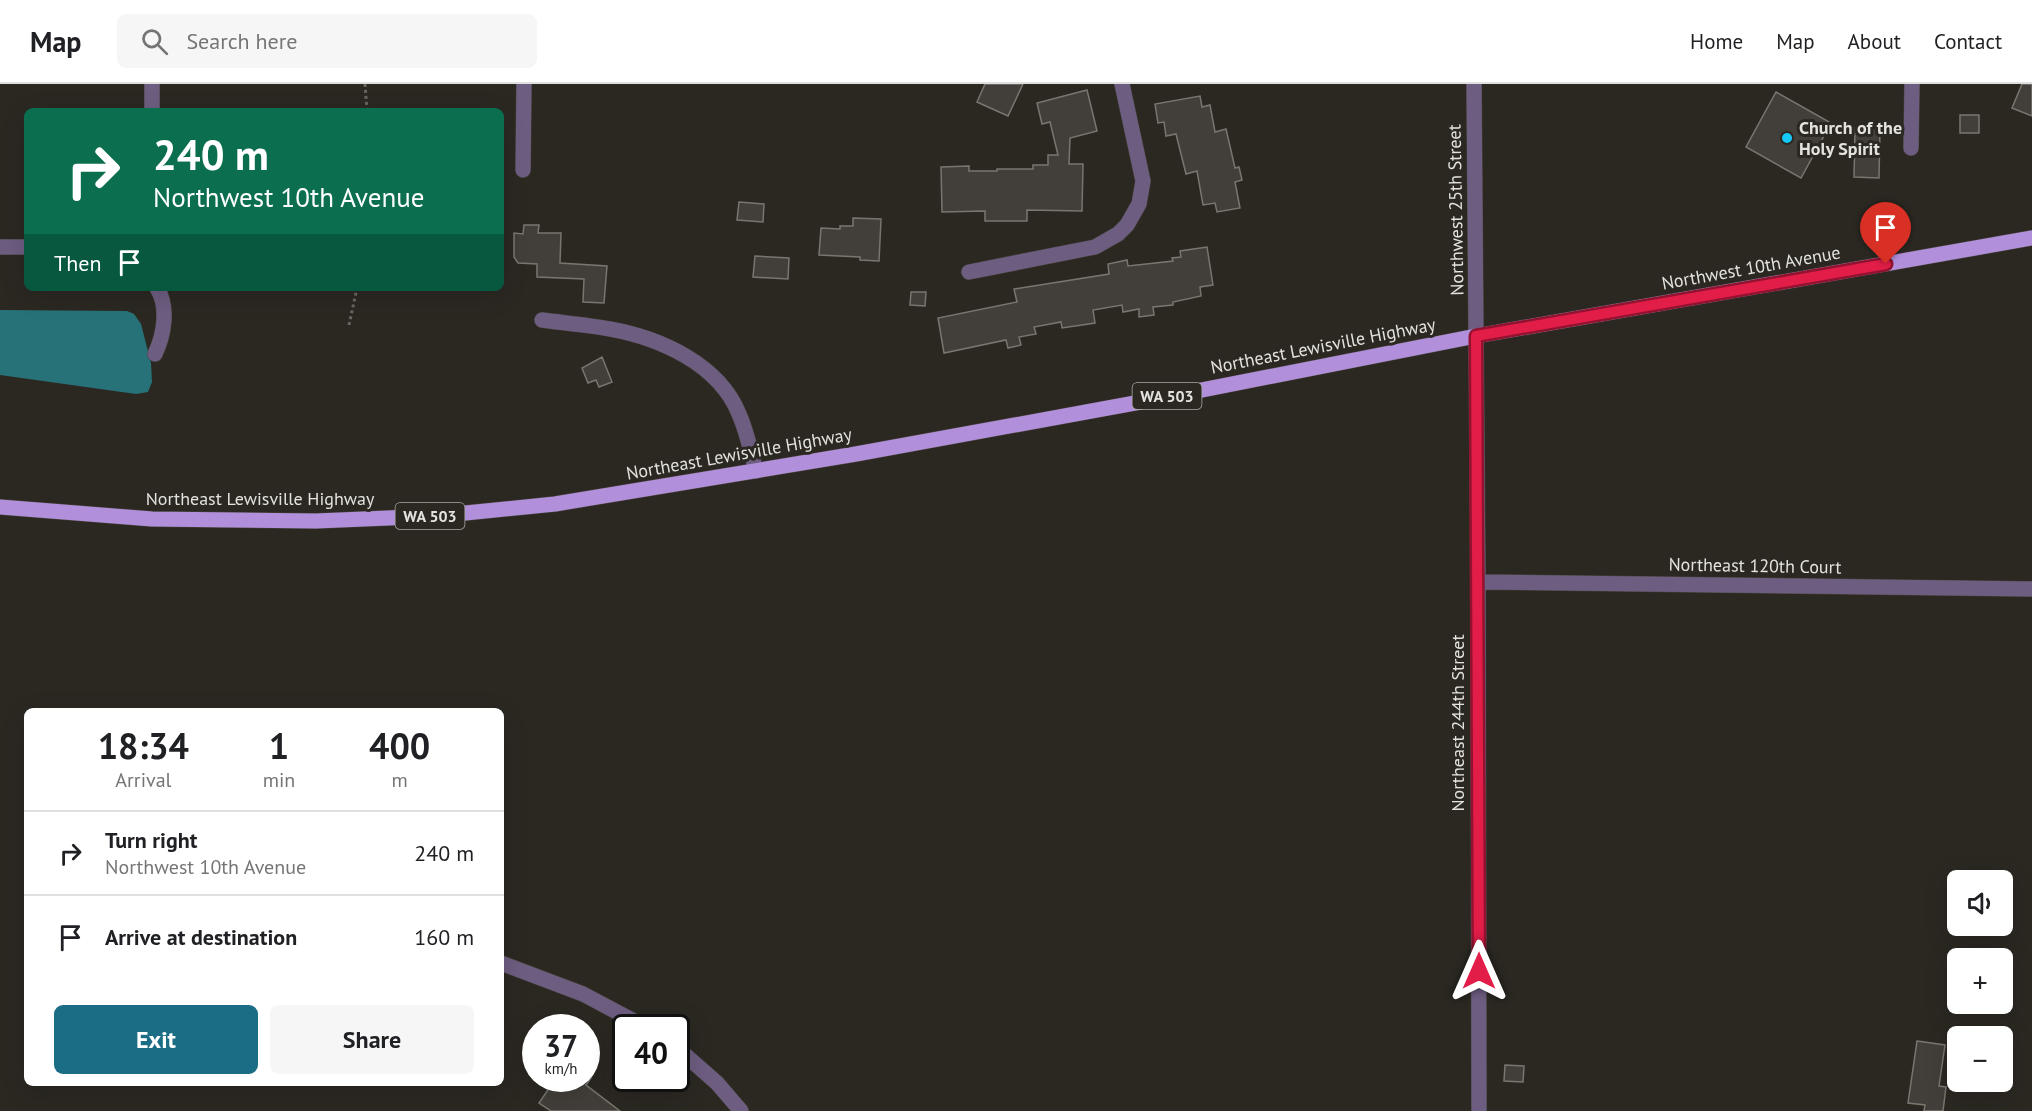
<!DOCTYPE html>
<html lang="en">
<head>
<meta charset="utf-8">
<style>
	body { margin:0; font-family:"PT Sans",sans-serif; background:#f6f6f6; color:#202124; height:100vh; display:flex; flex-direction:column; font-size:22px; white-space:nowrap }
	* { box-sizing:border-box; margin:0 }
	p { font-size:20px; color:#757577 }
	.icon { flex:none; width:33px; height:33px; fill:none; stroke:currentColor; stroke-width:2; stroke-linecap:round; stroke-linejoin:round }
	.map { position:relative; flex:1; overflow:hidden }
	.side { position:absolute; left:24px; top:624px; width:480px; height:378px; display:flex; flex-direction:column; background:#fff; border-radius:9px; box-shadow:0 6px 24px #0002 }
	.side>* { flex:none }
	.hud { position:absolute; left:24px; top:24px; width:480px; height:183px; border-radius:9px; box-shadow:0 6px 24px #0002; background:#0b6e4f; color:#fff; overflow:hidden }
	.fabs { position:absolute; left:1947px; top:786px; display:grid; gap:12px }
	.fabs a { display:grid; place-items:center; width:66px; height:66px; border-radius:9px; background:#fff; box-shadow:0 6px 24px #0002; font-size:30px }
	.speed { position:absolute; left:522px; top:930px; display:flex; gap:12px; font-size:30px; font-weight:700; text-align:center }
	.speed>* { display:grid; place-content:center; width:78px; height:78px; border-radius:50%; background:#fff; box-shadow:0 6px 24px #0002; line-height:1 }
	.speed small { font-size:15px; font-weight:400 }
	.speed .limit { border:3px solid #111; border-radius:9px; background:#fff; color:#111 }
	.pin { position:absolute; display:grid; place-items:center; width:51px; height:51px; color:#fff; margin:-62px -26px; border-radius:50% 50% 50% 0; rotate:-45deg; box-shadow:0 0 6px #0007 }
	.pin .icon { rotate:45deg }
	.me { position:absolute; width:66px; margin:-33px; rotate:0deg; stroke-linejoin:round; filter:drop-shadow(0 0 4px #0008) }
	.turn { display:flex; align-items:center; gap:21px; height:126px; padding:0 30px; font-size:27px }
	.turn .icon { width:78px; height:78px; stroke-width:2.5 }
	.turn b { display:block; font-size:42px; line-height:51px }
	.then { display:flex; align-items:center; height:57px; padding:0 30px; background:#0003; gap:12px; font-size:22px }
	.eta { display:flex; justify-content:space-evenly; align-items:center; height:102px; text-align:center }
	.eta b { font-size:36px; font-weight:700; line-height:42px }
	.primary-button { display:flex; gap:12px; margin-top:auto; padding:12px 30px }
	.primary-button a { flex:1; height:69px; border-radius:9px; background:#1a6d85; color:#fff; font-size:24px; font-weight:700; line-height:69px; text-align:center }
	.primary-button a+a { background:#f6f6f6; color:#202124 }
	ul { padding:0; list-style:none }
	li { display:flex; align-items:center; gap:18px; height:84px; padding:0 30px; border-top:2px solid #e0e0e0 }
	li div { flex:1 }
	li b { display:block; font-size:22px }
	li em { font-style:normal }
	header { display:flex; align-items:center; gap:36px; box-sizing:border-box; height:84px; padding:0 30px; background:#fff; border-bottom:2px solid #e0e0e0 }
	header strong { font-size:28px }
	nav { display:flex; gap:33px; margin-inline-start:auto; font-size:21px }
	.search { width:420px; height:54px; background:#f6f6f6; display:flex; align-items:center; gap:15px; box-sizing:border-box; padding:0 21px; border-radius:9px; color:#757577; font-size:22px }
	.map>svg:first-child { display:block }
</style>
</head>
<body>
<header>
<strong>Map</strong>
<div class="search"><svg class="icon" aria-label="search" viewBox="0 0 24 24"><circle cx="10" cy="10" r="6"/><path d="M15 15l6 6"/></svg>Search here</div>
<nav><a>Home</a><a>Map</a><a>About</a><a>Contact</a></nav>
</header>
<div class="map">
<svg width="2032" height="1027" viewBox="0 0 2032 1027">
	<rect width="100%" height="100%" fill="#2b2822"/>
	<!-- water -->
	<path fill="#277278" d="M 0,226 L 127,227 L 134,230 L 141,240 L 151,279 L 152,298 L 148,308 L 136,310 L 0,291 Z"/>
	<!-- building -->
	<path fill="#423e39" stroke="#79756f" stroke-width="1.5" d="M 985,0 L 1023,0 L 1008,32 L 977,18 Z
		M 2022,0 L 2032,0 L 2032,32 L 2012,24 Z
		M 1087,6 L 1097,47 L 1070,54 L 1069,80 L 1083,80 L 1082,127 L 1027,126 L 1027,137 L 985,137 L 985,127 L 942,128 L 941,83 L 969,82 L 969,87 L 997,87 L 997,85 L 1033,85 L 1033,81 L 1048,81 L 1048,71 L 1058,71 L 1050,38 L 1042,40 L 1037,19 Z
		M 1776,8 L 1831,39 L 1801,94 L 1746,63 Z
		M 1200,12 L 1202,23 L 1210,21 L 1215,48 L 1226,45 L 1235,84 L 1239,83 L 1242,96 L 1235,98 L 1240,124 L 1217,128 L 1215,119 L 1203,121 L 1197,87 L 1186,90 L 1176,50 L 1166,52 L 1164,38 L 1158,39 L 1155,20 Z
		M 1960,31 L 1979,31 L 1979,49 L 1960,49 Z
		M 1855,44 L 1880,44 L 1879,94 L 1854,93 Z
		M 739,118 L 764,120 L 763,138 L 737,136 Z
		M 853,134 L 881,135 L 879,177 L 860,176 L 860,173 L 819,171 L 821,144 L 840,145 L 840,142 L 853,142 Z
		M 524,141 L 539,141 L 538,149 L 561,149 L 560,179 L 607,182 L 604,219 L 583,218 L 584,195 L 537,193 L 537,180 L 518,179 L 514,173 L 514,149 L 523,150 Z
		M 1207,163 L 1213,201 L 1200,203 L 1201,212 L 1173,218 L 1173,221 L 1153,223 L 1154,231 L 1139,233 L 1139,225 L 1123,228 L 1122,221 L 1093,226 L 1095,239 L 1062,244 L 1061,238 L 1034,243 L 1036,250 L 1019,253 L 1021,261 L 1008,264 L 1006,256 L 944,269 L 938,234 L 1017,218 L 1014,205 L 1109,190 L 1108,180 L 1127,176 L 1128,182 L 1173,177 L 1172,174 L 1181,173 L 1180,167 Z
		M 755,172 L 789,174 L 788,195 L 753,193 Z
		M 911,208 L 926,208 L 925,222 L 910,221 Z
		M 602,273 L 612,298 L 599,303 L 596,296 L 588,299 L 582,284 Z
		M 1917,957 L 1945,961 L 1939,1002 L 1946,1003 L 1943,1027 L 1924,1027 L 1925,1021 L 1908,1019 Z
		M 1505,981 L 1524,982 L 1523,998 L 1504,997 Z
		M 556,994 L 591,994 L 586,1001 L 620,1027 L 551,1027 L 539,1019 Z"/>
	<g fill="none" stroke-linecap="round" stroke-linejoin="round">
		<defs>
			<path id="minor" d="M 1474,0 L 1478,498 L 1479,1027
				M 152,27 L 152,0
				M 1911,64 L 1912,0
				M 523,86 L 524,0
				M 0,163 L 27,163
				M 969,188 L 1095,163 L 1118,150 L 1127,141 L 1139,120 L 1143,97 L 1122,0
				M 542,236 C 565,239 588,241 610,245 C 660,254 719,280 739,330 C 747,348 751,368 756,387
				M 155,270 C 164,251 169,223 157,204
				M 1478,498 L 2032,505
				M 501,879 L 583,910 L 647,944
				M 676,963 L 717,999 L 741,1027"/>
			<path id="major" d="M 0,423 L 152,435 L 316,437 L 436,432 L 555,420 L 856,370 L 1146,317 L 1476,252 L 2032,154"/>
		</defs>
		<!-- minor casing -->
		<use href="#minor" stroke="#494640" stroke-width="16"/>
		<!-- major casing -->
		<use href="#major" stroke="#494640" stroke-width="16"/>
		<!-- path -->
		<path stroke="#686660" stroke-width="3" stroke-dasharray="3 3" stroke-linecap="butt" d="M 365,0 L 367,27
			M 349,241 L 357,204"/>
		<!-- minor -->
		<use href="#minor" stroke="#6d5d81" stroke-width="15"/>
		<!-- major -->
		<use href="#major" stroke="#b28fda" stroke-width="15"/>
	</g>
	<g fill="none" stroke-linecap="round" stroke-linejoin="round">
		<defs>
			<path id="route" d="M 1479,887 L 1476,252 L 1886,180"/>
		</defs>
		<!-- route casing -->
		<use href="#route" stroke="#92132f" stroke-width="15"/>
		<!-- route -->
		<use href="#route" stroke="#e11d48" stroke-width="10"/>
	</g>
	<!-- markers -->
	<circle fill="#13cafb" stroke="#2b2822" stroke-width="2" cx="1787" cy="54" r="6"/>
	<g text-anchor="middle" stroke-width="6" stroke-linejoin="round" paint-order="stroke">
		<!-- shield labels -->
		<g fill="#2b2822" stroke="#acaaa6" stroke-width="1.5">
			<rect x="1132.5" y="299" width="69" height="26" rx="4.5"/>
			<rect x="395.5" y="419" width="69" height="26" rx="4.5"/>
		</g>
		<g font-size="16" font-weight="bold" fill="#e4e2de">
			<text x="1167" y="318">WA 503</text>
			<text x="430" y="438">WA 503</text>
		</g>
		<!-- poi labels -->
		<g font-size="18" font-weight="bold" fill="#e4e2de" stroke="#2b2822" text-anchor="start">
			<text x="1799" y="50">Church of the<tspan x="1799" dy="21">Holy Spirit</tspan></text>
		</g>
		<!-- street labels -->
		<g font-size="18" fill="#e4e2de" stroke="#2b2822">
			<text transform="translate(1456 126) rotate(-91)" y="6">Northwest 25th Street</text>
			<text transform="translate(1751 184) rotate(-10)" y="6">Northwest 10th Avenue</text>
			<text transform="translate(1323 262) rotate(-11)" y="6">Northeast Lewisville Highway</text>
			<text transform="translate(739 370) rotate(-10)" y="6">Northeast Lewisville Highway</text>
			<text x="260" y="421">Northeast Lewisville Highway</text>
			<text transform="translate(1755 482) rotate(1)" y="6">Northeast 120th Court</text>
			<text transform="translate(1458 639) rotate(-90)" y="6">Northeast 244th Street</text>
		</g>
	</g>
</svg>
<div class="fabs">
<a><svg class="icon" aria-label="sound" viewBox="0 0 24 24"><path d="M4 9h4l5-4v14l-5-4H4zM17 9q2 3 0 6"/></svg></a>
<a>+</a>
<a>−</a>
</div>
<div class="speed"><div>37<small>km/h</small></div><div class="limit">40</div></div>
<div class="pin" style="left:1886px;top:180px;background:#d93025"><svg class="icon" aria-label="arrive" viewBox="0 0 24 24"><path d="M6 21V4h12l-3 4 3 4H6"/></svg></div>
<svg class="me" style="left:1479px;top:887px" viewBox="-20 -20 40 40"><path d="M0-17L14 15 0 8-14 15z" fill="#e11d48" stroke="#fff" stroke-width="4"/></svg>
<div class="hud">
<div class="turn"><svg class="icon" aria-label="right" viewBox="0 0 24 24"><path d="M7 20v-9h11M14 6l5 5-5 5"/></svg><div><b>240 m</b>Northwest 10th Avenue</div></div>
<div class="then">Then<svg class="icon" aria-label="arrive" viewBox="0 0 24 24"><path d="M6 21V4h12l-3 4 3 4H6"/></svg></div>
</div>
<section class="side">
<div class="eta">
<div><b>18:34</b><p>Arrival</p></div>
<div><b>1</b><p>min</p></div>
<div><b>400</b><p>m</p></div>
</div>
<ul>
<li><svg class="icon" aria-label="right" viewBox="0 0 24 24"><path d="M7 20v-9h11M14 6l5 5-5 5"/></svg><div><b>Turn right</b><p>Northwest 10th Avenue</p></div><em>240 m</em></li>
<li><svg class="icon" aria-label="arrive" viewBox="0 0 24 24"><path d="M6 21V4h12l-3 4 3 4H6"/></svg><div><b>Arrive at destination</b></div><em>160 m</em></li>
</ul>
<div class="primary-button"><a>Exit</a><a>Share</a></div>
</section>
</div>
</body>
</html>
